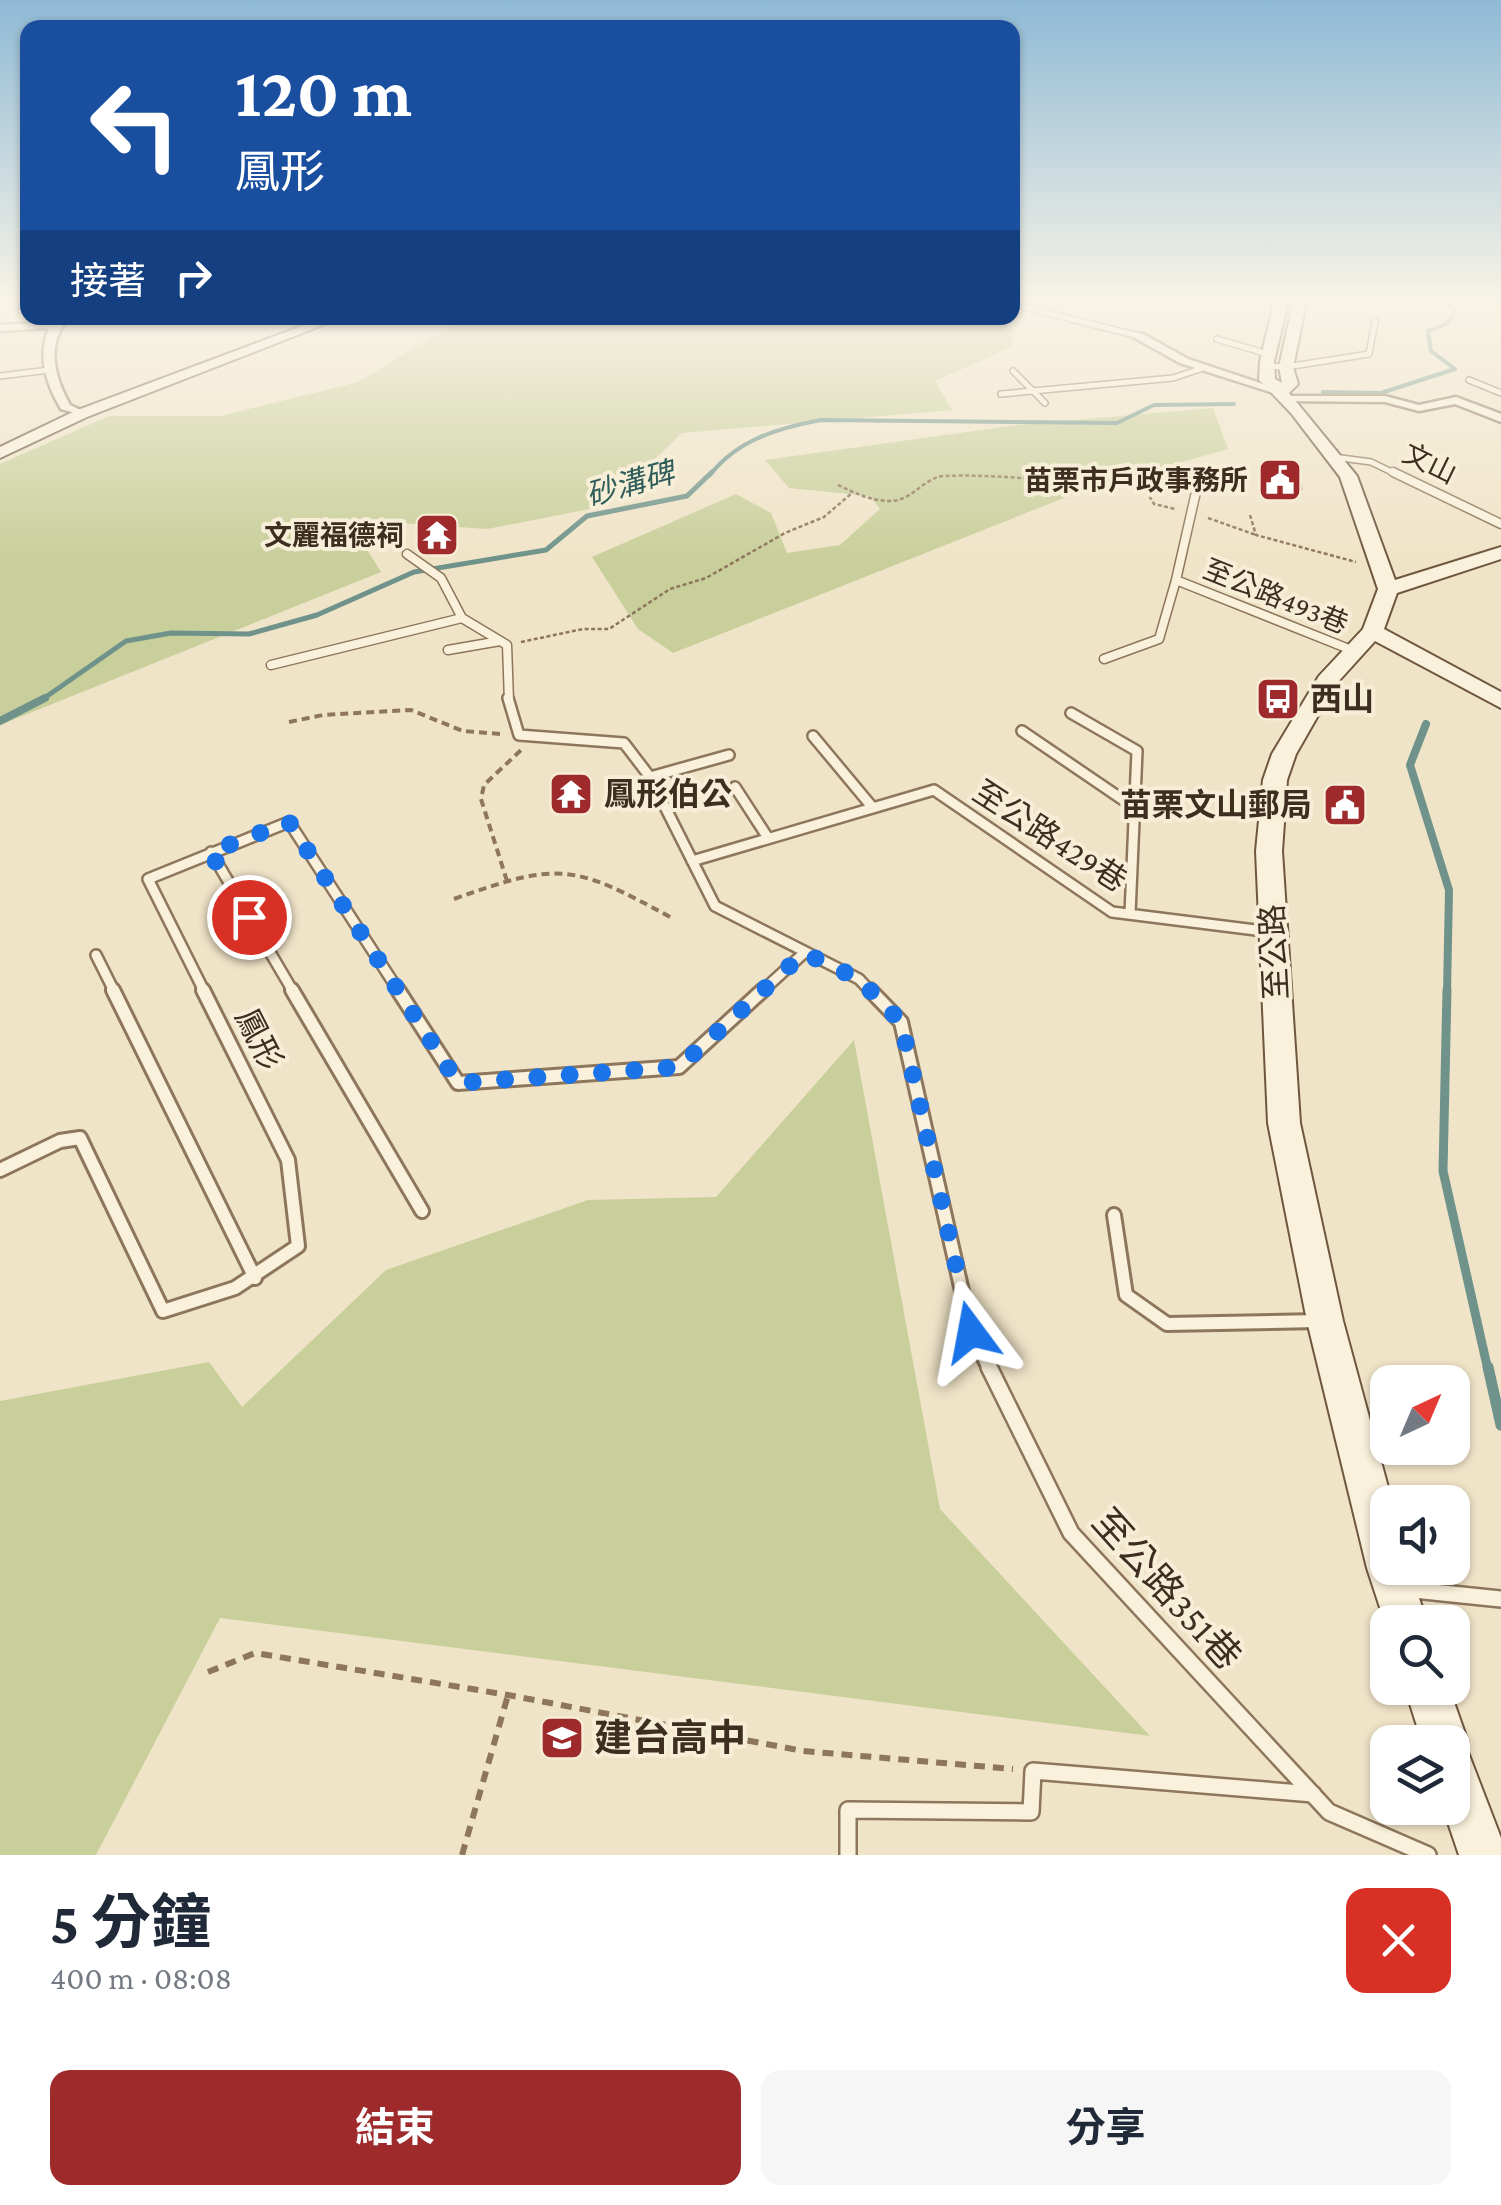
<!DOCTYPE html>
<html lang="zh-TW">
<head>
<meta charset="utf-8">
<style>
	body { margin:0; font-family:"Crimson Pro","Noto Sans TC",serif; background:#f6f6f7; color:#1f2937; height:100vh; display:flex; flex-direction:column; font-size:38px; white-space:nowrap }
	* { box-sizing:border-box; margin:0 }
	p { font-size:32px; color:#747a83 }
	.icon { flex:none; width:55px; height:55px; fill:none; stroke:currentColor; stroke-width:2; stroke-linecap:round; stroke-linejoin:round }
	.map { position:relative; height:1855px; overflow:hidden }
	.drawer { display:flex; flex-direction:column; background:#fff; flex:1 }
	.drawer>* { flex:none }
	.banner { position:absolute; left:20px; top:20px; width:1000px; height:305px; border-radius:20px; box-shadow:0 2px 8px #0004; background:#1a4fa0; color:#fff; overflow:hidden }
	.needle { width:65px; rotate:44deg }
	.tools { position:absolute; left:1370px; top:1365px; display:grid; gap:20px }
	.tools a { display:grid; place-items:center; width:100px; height:100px; border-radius:20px; background:#fff; box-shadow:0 2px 8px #0004; font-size:50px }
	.pin { position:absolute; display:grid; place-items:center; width:85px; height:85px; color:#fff; margin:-42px; border:5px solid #fff; border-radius:50%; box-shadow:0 2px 10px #0007 }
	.me { position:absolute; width:110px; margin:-55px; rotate:347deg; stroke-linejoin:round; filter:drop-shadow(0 0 8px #0008) }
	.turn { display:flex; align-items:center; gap:35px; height:210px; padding:0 50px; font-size:45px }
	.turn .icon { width:130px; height:130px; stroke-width:2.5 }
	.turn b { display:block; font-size:70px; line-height:85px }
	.then { display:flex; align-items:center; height:95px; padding:0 50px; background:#0003; gap:20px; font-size:38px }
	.round { display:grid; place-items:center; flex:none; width:105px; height:105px; border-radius:20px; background:#f6f6f7 }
	.head { display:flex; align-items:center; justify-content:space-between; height:170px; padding:0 50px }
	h1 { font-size:60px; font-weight:700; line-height:75px }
	.primary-button { display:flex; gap:20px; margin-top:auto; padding:20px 50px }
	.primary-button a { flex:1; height:115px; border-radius:20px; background:#9e2a2b; color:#fff; font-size:40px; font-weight:700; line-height:115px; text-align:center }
	.primary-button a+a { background:#f6f6f7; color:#1f2937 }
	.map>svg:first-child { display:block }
</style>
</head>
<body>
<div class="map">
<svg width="1501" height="1855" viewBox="0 0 1501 1855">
	<rect width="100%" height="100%" fill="#f0e4c8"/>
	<!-- green -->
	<path fill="#c9cf9b" d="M 464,318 L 982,318 L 1002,320 L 1014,331 L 1011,347 L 935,381 L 952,410 L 682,433 L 605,506 L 487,529 L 373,521 L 355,530 L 381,572 L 0,725 L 0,464 L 109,416 L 221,416 L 358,382 Z
		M 1213,408 L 1228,449 L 1084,490 L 673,653 L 638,629 L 592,557 L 736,494 L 771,513 L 787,553 L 840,545 L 880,509 L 870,496 L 789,488 L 765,460 L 1017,425 Z
		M 854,1040 L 940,1509 L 1150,1736 L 220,1618 L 96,1855 L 0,1855 L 0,1401 L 209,1362 L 242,1407 L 386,1270 L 588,1200 L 716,1197 Z"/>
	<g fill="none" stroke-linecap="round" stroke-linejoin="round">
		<!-- stream-far4 -->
		<path stroke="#6f938a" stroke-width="4" d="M 1323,392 L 1381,393 L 1455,369 L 1431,351 L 1428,331 L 1446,324 L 1455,313 L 1448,301 L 1454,299
			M 710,475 C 737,440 778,428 821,420 L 1117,423 L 1154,405 L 1234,404"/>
		<!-- stream-far3 -->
		<path stroke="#6f938a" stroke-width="5" d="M 40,701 L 126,641 L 171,633 L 249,634 L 317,615 L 414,572 L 546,550 L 587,516 L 687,496 L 712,472"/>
		<!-- stream-far2 -->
		<path stroke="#6f938a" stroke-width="8" d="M 0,721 L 45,698
			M 1426,724 L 1410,765 L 1449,890 L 1447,993"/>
		<!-- stream-far1 -->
		<path stroke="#6f938a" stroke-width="9" d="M 1447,990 L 1443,1171 L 1488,1370"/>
		<!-- stream -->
		<path stroke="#6f938a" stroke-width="11" d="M 1488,1367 L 1501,1425"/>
	</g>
	<!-- building -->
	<path fill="#cf9f7d" d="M 1258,471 L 1299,474 L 1303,490 L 1262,487 Z"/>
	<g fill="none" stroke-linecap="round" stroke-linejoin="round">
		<defs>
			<path id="lane-far4" d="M 1012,304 L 1139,336
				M 1217,339 L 1268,354
				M 1267,366 L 1286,367 L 1369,354 L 1375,321
				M 1013,371 L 1045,403
				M 0,376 L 49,370
				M 1469,380 L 1501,393
				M 1001,394 L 1173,378 L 1203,368
				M 1334,457 L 1371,462 L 1398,475"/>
			<path id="lane-far3" d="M 1393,472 L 1501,524
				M 1209,476 L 1198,483 L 1176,580 L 1354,651
				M 407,554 L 441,578 L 462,618 L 507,645 L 509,701
				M 448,650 L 500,641
				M 1104,659 L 1159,639 L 1176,580
				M 271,665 L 462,618"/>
			<path id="lane-far2" d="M 508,698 L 519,735 L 624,743 L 650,777 L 715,906 L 859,979 L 872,993
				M 1071,713 L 1137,751 L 1130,914
				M 1022,731 L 1135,808
				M 813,736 L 873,808
				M 650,777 L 729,755
				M 735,787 L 768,838
				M 211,852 L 294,993
				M 692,861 L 934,790 L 1112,912 L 1272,932
				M 96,955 L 115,993
				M 205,993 L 148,879 L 289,822 L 400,993
				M 760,993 L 804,953"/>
			<path id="lane-far1" d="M 113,990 L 255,1278
				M 292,990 L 422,1211
				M 398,990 L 458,1083 L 679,1067 L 763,990
				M 870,990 L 901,1022 L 971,1331 L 990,1370
				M 0,1170 L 60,1141 L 80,1138 L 163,1311 L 235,1288 L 298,1246 L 288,1160 L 203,990
				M 1114,1215 L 1126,1295 L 1167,1324 L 1319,1321"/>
			<path id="lane" d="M 989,1367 L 1071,1533 L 1329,1812 L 1428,1855
				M 1404,1589 L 1501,1599
				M 848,1855 L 848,1810 L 1031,1812 L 1033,1771 L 1313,1794"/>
			<path id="street" d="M 58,318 L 68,318 C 46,346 54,376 70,405 L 85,412 L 85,416 L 61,409 C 46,384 37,356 49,328 L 0,331 L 0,325 L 54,322 Z
				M 1135,334 L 1143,334 L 1188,359 L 1287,392 L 1277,394 L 1180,363 L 1135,338 Z
				M 1288,396 L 1385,396 L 1419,405 L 1456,397 L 1501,414 L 1501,422 L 1455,404 L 1419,411 L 1385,402 L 1284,401 L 1284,397 Z"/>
			<path id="secondary" d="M 1275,299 L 1289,299 L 1274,361 L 1275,379 L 1282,383 L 1279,367 L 1294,299 L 1307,299 L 1293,367 L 1298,384 L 1289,393 L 1357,476 L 1395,580 L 1501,547 L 1501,559 L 1397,593 L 1384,629 L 1501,692 L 1501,708 L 1375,641 L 1336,684 L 1296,754 L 1287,780 L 1282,851 L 1300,1123 L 1343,1321 L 1392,1502 L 1388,1502 L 1388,1568 L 1409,1568 L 1427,1622 L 1388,1622 L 1388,1632 L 1367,1568 L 1307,1321 L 1268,1123 L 1256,851 L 1263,780 L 1272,754 L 1319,676 L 1363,629 L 1378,589 L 1340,477 L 1291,413 L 1259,380 L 1260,361 Z
				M 323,318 L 341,318 L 87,417 L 0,458 L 0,447 L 75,411 Z
				M 1405,1688 L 1449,1688 L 1468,1742 L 1466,1747 L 1501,1838 L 1501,1855 L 1459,1855 L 1443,1808 L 1452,1808 L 1452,1742 L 1422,1742 Z"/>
		</defs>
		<!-- lane-far4 casing -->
		<use href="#lane-far4" stroke="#8d765c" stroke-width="8"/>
		<!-- lane-far3 casing -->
		<use href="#lane-far3" stroke="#8d765c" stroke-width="11"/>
		<!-- lane-far2 casing -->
		<use href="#lane-far2" stroke="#8d765c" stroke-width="14"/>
		<!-- lane-far1 casing -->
		<use href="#lane-far1" stroke="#8d765c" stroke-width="18"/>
		<!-- lane casing -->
		<use href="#lane" stroke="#8d765c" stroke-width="20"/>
		<!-- street casing -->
		<use href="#street" stroke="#8d765c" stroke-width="5"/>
		<!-- secondary casing -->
		<use href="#secondary" stroke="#6f573f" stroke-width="4"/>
		<!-- path-far2 -->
		<path stroke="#8d765c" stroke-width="2.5" stroke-dasharray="4 2.5" stroke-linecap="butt" d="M 838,485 C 855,493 871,501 890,501 C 913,501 924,477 944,476 C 1009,473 1075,487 1139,478 L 1154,504 L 1175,509
			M 1250,515 L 1256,535 L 1356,562
			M 1208,518 L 1256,535
			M 521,642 L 583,629 L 609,629 L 670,589 L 706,578 L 785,533 L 824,517 L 852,493"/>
		<!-- path-far1 -->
		<path stroke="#8d765c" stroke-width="4" stroke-dasharray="8 5" stroke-linecap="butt" d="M 289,722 L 323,715 L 411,710 L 463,731 L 501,734
			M 507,881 L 481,799 L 484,785 L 521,750
			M 454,899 C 560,861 573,864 672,918"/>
		<!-- path -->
		<path stroke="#8d765c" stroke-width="6" stroke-dasharray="11 8" stroke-linecap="butt" d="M 208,1672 L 255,1653 L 508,1695 L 803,1751 L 1013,1769
			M 462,1855 L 508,1695"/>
		<!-- lane-far4 -->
		<use href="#lane-far4" stroke="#faf1dc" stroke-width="5"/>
		<!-- lane-far3 -->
		<use href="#lane-far3" stroke="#faf1dc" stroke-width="8"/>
		<!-- lane-far2 -->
		<use href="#lane-far2" stroke="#faf1dc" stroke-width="9"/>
		<!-- lane-far1 -->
		<use href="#lane-far1" stroke="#faf1dc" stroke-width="12"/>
		<!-- lane -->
		<use href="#lane" stroke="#faf1dc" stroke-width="15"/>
		<!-- street -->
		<use href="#street" fill="#faf1dc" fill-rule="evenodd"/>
		<!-- secondary -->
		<use href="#secondary" fill="#faf1dc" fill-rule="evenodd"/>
	</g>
	<!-- sky -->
	<linearGradient id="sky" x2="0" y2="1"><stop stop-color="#8fbad6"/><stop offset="0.54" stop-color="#f8f3e6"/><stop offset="1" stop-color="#f8f3e6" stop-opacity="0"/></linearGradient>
	<rect width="1501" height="558" fill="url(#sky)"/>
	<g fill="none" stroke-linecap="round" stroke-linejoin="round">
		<!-- route -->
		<path stroke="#1a73e8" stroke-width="18" stroke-dasharray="0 32.4" d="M 249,917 L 210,852 L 289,822 L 458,1083 L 679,1067 L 804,953 L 859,979 L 901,1022 L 971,1332"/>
	</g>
	<!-- icons -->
	<defs>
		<symbol id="civic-square" viewBox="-11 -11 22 22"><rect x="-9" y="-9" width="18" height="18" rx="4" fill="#9e2a2b" stroke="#f7eed8"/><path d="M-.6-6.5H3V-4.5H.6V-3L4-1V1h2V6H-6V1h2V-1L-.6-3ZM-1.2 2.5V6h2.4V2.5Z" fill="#fff"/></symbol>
		<symbol id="temple-square" viewBox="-11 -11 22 22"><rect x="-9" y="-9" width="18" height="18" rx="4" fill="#9e2a2b" stroke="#f7eed8"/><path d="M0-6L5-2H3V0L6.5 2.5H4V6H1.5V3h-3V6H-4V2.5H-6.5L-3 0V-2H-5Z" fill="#fff"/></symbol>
		<symbol id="bus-square" viewBox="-11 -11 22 22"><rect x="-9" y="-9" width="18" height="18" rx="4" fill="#9e2a2b" stroke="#f7eed8"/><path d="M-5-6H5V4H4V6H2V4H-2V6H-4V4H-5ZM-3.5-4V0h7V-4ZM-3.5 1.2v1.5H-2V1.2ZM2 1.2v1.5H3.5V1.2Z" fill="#fff"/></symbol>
		<symbol id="school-square" viewBox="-11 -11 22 22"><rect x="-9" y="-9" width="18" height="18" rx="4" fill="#9e2a2b" stroke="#f7eed8"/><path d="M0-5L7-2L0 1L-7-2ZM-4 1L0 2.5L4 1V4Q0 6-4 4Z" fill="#fff"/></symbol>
	</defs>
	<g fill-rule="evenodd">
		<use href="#civic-square" x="1255" y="455" width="50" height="50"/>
		<use href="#temple-square" x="412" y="510" width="50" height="50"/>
		<use href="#bus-square" x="1253" y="674" width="50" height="50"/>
		<use href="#temple-square" x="546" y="769" width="50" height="50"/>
		<use href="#civic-square" x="1320" y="780" width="50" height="50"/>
		<use href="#school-square" x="537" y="1713" width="50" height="50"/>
	</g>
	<g text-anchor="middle" stroke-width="8" stroke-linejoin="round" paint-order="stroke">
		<!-- far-street labels -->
		<g font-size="28" fill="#3d2e20" stroke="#f7eed8">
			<text transform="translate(1430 463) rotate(26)" y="10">文山</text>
			<text transform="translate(1276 596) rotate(22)" y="10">至公路493巷</text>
		</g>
		<!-- far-poi labels -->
		<g font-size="28" font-weight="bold" fill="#3d2e20" stroke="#f7eed8" text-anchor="end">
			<text x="1248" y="490">苗栗市戶政事務所</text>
			<text x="404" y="545">文麗福德祠</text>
		</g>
		<!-- far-water labels -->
		<g font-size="30" font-style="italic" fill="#2f5d5a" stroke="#f7eed8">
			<text transform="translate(630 484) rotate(-16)" y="10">砂溝碑</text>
		</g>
		<!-- poi labels -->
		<g font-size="32" font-weight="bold" fill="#3d2e20" stroke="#f7eed8" text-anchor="start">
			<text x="1310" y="710">西山</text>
			<text x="604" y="805">鳳形伯公</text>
			<text x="1312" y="816" text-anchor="end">苗栗文山郵局</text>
		</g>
		<!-- street labels -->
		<g font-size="32" fill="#3d2e20" stroke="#f7eed8">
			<text transform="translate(1050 836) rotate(33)" y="11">至公路429巷</text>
			<text transform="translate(1274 952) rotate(-93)" y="11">至公路</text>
			<text transform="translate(259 1039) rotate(63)" y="11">鳳形</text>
		</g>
		<!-- near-street labels -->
		<g font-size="38" fill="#3d2e20" stroke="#f7eed8">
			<text transform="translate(1167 1589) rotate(48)" y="13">至公路351巷</text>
		</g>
		<!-- near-poi labels -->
		<g font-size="38" font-weight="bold" fill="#3d2e20" stroke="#f7eed8" text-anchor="start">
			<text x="594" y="1751">建台高中</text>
		</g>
	</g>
</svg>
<div class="tools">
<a><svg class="needle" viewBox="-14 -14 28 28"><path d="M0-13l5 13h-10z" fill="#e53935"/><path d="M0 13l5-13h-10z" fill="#747a83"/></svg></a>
<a><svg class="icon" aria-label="sound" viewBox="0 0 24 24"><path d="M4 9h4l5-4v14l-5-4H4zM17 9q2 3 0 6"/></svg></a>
<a><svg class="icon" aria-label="search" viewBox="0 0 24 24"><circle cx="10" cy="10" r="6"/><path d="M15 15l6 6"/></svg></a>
<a><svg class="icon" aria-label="layers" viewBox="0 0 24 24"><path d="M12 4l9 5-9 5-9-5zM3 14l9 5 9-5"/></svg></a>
</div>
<div class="pin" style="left:249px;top:917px;background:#d93025"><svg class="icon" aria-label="arrive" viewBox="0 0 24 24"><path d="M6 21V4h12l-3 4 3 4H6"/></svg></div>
<svg class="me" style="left:971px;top:1332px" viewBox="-20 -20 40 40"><path d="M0-17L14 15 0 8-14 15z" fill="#1a73e8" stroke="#fff" stroke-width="4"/></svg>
<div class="banner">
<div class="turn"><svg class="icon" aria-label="left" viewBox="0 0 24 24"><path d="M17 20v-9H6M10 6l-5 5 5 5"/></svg><div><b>120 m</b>鳳形</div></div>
<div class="then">接著<svg class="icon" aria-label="right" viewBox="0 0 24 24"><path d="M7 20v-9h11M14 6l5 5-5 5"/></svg></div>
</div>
</div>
<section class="drawer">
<div class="head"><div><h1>5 分鐘</h1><p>400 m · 08:08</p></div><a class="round" style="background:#d93025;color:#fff"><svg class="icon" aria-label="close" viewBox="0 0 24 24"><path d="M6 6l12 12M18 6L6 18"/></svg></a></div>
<div class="primary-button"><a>結束</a><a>分享</a></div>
</section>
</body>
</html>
